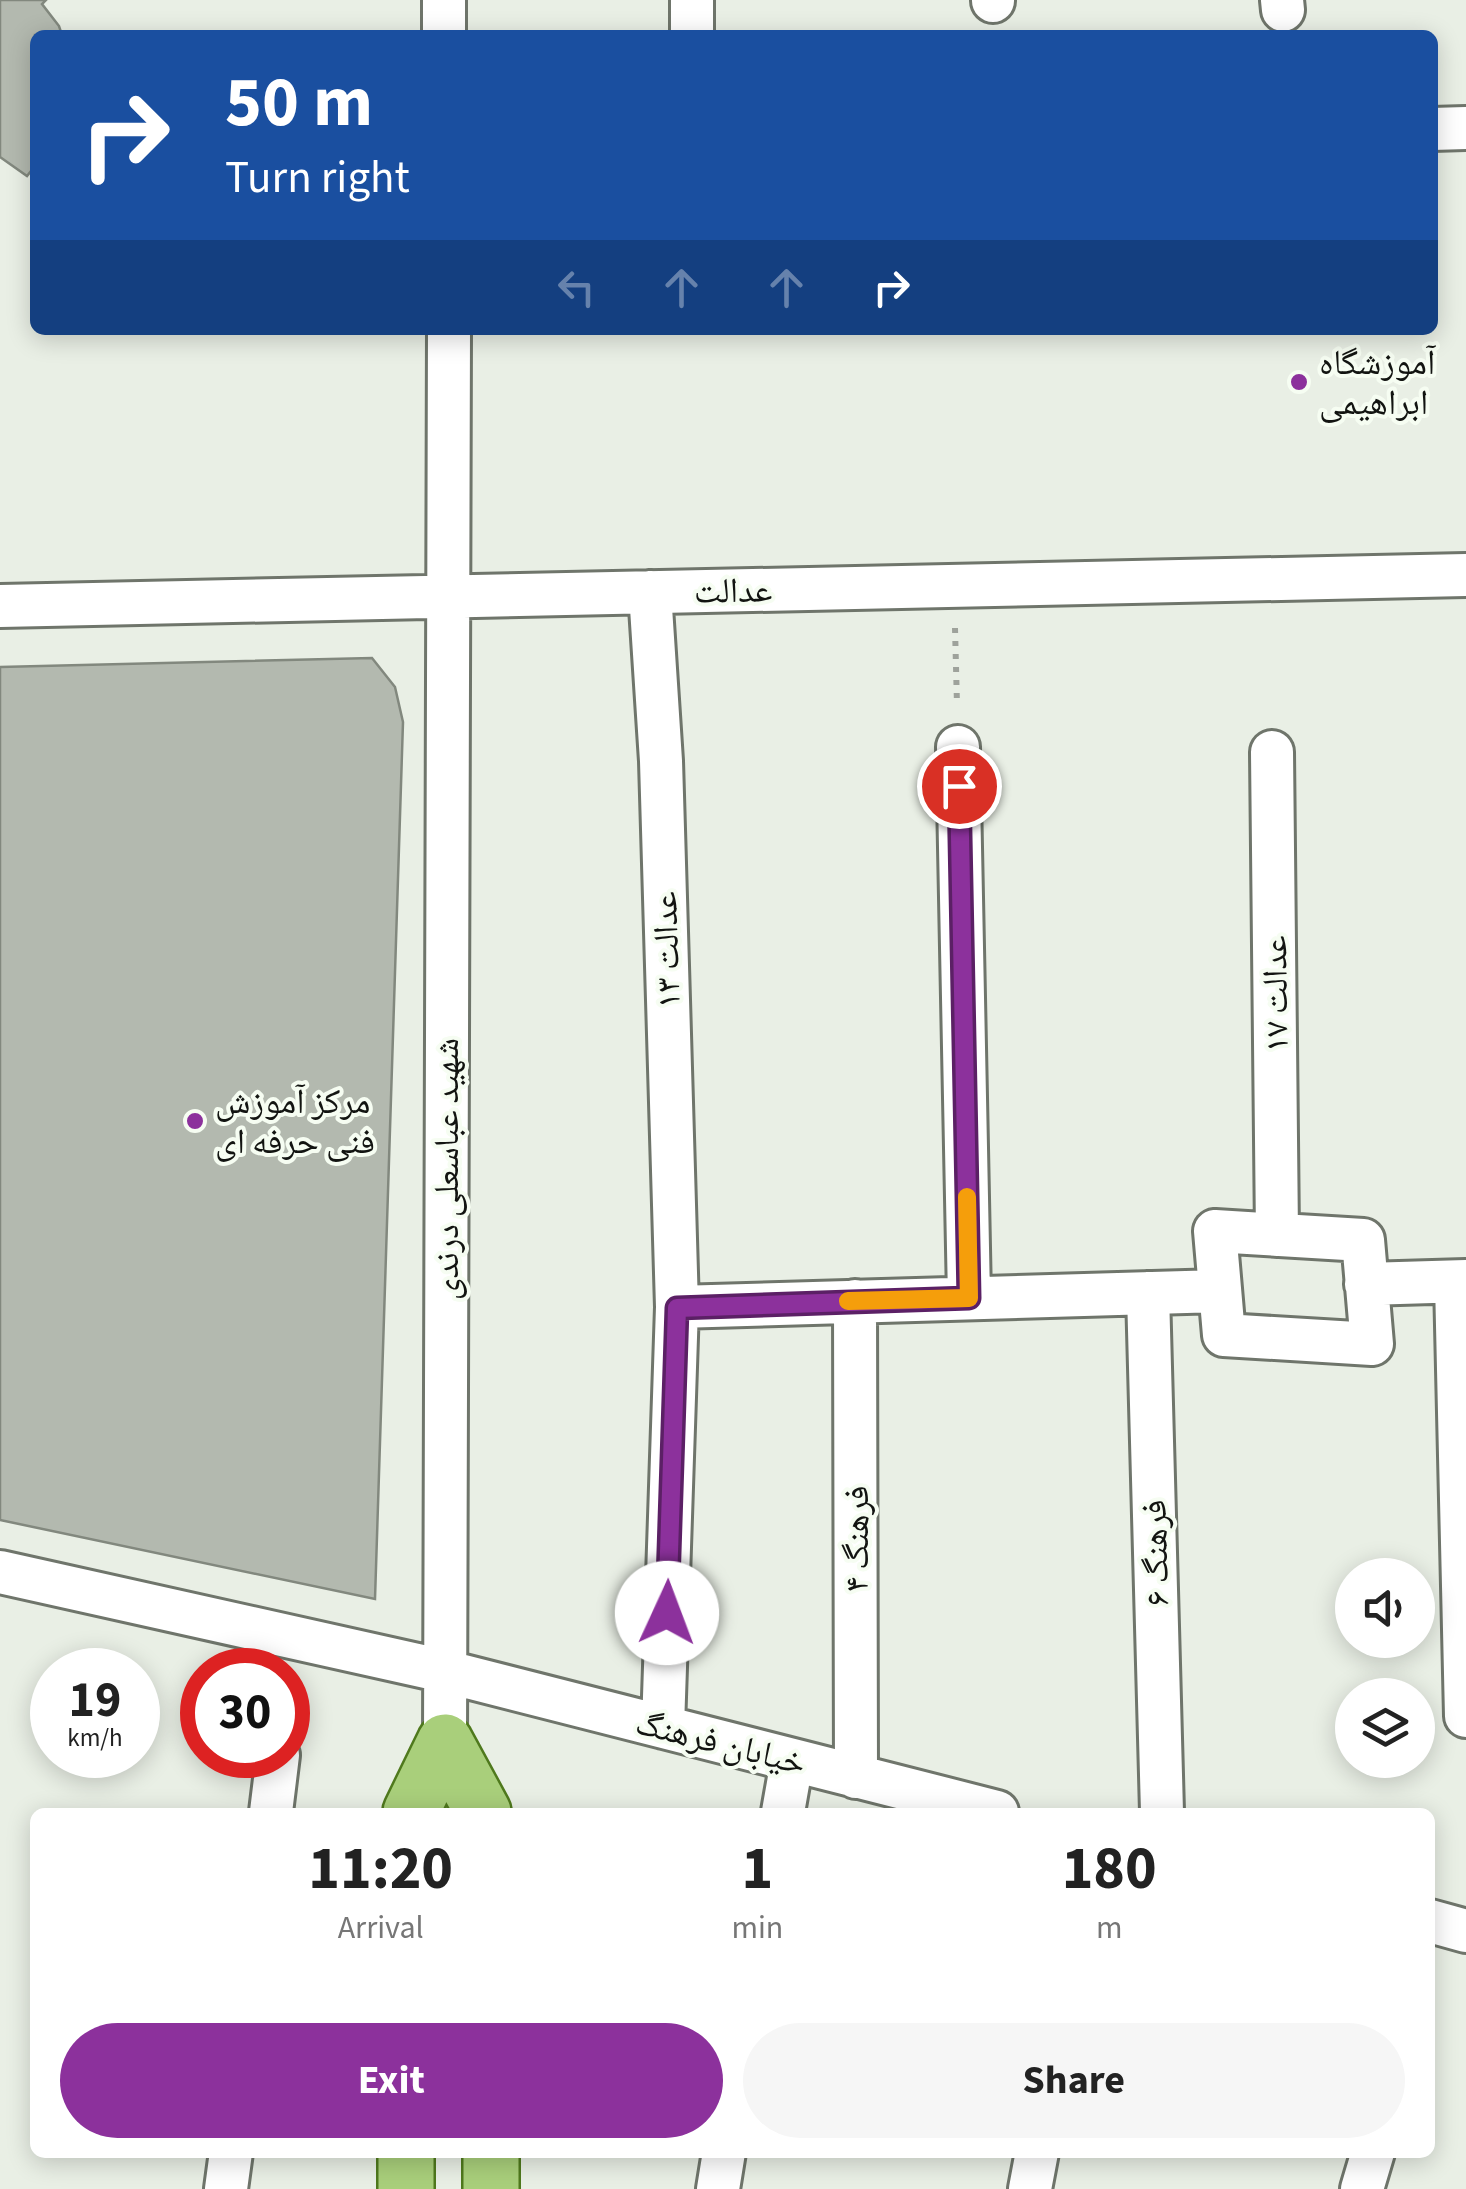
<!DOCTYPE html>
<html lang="en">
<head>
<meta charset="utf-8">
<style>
	body { margin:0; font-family:"Source Sans 3","Noto Naskh Arabic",sans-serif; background:#f6f6f6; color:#222; height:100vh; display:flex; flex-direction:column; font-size:38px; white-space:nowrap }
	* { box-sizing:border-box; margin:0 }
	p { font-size:32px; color:#767676 }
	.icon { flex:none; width:55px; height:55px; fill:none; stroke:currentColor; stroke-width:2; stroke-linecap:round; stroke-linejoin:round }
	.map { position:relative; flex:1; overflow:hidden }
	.side { position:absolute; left:30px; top:1808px; width:1405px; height:350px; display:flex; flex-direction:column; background:#fff; border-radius:15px; box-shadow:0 5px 25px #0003 }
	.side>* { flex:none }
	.hud { position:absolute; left:30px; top:30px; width:1408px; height:305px; border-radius:15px; box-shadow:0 5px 25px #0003; background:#1a4fa0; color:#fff; overflow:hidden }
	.controls { position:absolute; left:1335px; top:1558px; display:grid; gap:20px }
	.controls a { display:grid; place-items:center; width:100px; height:100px; border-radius:50%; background:#fff; box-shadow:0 5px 25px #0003; font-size:50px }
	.speed { position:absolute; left:30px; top:1648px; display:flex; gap:20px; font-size:50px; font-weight:700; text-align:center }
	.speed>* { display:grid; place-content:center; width:130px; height:130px; border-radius:50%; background:#fff; box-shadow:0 5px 25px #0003; line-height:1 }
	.speed small { font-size:25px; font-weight:400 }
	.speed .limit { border:15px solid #d22; background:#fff; color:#111 }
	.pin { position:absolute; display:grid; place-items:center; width:85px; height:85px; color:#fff; margin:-42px; border:5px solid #fff; border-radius:50%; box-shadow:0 2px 10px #0007 }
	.me { position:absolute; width:110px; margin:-55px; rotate:2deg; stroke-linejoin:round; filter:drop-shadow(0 0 8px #0008) }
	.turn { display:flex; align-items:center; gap:35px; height:210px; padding:0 30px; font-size:45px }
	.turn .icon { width:130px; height:130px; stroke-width:2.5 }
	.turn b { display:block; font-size:70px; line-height:85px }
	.lanes { display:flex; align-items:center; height:95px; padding:0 30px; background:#0003; justify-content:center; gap:50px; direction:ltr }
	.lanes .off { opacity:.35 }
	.eta { display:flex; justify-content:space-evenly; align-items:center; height:170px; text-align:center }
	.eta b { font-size:60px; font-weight:700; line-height:70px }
	.action { display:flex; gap:20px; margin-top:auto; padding:20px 30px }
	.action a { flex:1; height:115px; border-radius:60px; background:#8c319c; color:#fff; font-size:40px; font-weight:700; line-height:115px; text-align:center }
	.action a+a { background:#f6f6f6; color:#222 }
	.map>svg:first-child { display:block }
</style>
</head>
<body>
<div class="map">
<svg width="1466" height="2189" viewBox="0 0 1466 2189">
	<rect width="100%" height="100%" fill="#e9efe5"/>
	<!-- building -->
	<path fill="#b3b9af" stroke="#82887e" stroke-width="2.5" d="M 0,0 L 46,0 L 42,4 L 59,26 L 62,35 L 35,35 L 35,166 L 27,176 L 0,157 Z
		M 372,658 L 395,687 L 403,722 L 375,1599 L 0,1520 L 0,667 Z"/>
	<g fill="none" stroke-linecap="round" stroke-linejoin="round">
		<defs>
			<path id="minor" d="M 444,0 L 444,35
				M 692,0 L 692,35
				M 993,0 L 993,1
				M 1282,0 L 1283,10
				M 1432,129 L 1466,128
				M 650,592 L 661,761 L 677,1307 L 663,1727
				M 0,606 L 1466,575
				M 958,747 L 969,1298
				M 1272,752 L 1277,1235
				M 1215,1231 L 1363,1240 L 1372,1344 L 1224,1335 Z
				M 1456,1282 L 1466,1716
				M 1366,1284 L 1466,1281
				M 1148,1293 L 1162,1812
				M 855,1301 L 856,1777
				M 677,1307 L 1220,1291
				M 0,1572 L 444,1671 L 997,1812
				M 445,1742 L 449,330
				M 271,1812 L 278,1755
				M 783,1812 L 792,1761
				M 1430,1921 L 1466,1931
				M 226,2189 L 231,2152
				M 718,2189 L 724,2152
				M 1030,2189 L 1037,2152
				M 1362,2189 L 1373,2152"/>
			<path id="major" d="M 445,1742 L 483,1812
				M 411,1812 L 445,1742
				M 491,2152 L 491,2189
				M 406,2189 L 406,2152"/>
		</defs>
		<!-- minor casing -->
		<use href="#minor" stroke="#6f756b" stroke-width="48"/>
		<!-- major casing -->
		<use href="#major" stroke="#4f791d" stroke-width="60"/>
		<!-- path -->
		<path stroke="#9ea29b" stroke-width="6" stroke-dasharray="5 8" stroke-linecap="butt" d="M 955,628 L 957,705"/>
		<!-- minor -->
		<use href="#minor" stroke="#fff" stroke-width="42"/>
		<!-- major -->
		<use href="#major" stroke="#a9cf7b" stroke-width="55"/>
	</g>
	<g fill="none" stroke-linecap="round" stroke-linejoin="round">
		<defs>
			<path id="route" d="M 667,1613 L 677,1308 L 969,1298 L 959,786"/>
		</defs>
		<!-- route casing -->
		<use href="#route" stroke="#5b2065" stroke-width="25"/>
		<!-- route -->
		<use href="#route" stroke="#8c319c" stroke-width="18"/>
		<!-- slow -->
		<path stroke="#f59e0b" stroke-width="18" d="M 848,1301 L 969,1298 L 967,1197"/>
	</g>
	<!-- markers -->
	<g fill="#8c319c" stroke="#f6fdf2" stroke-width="4">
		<circle cx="1299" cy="382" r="10"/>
		<circle cx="195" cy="1121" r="10"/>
	</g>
	<g text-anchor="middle" stroke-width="8" stroke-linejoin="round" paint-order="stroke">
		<!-- poi labels -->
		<g font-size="35" fill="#121411" stroke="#f6fdf2" text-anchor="start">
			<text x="1319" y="374">آموزشگاه<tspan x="1319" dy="40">ابراهیمی</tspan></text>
			<text x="215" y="1113">مرکز آموزش<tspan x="215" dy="40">فنی حرفه ای</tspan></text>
		</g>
		<!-- street labels -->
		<g font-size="35" fill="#121411" stroke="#f6fdf2">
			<text transform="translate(733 590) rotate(-1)" y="12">عدالت</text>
			<text transform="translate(666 950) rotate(-92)" y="12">عدالت ۱۳</text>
			<text transform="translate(1275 994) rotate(-91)" y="12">عدالت ۱۷</text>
			<text transform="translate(446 1169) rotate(-90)" y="12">شهید عباسعلی درندی</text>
			<text transform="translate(856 1539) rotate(-90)" y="12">فرهنگ ۴</text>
			<text transform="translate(1155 1553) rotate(-92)" y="12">فرهنگ ۶</text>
			<text transform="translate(721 1742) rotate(14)" y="12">خیابان فرهنگ</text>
		</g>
	</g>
</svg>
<div class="controls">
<a><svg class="icon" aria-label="sound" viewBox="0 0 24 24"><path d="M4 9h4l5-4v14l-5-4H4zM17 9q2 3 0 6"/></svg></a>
<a><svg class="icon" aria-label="layers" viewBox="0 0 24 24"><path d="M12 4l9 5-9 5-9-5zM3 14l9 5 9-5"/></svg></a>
</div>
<div class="speed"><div>19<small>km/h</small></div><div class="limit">30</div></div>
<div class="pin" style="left:959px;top:786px;background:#d93025"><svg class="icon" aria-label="arrive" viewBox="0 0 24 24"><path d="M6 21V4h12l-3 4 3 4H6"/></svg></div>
<svg class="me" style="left:667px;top:1613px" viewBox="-20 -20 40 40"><circle r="19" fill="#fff"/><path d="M0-13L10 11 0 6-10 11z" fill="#8c319c"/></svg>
<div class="hud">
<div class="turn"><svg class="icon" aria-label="right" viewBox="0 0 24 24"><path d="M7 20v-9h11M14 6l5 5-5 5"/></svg><div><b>50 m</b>Turn right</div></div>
<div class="lanes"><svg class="icon off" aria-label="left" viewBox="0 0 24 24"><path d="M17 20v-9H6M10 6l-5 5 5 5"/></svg><svg class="icon off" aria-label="ahead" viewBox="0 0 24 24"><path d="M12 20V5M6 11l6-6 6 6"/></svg><svg class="icon off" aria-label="ahead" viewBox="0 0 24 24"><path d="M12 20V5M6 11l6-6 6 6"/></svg><svg class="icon" aria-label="right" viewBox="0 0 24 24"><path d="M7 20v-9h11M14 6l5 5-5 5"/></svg></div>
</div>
<section class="side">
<div class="eta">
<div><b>11:20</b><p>Arrival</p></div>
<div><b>1</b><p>min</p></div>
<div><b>180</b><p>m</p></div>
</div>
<div class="action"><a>Exit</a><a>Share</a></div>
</section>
</div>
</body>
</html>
